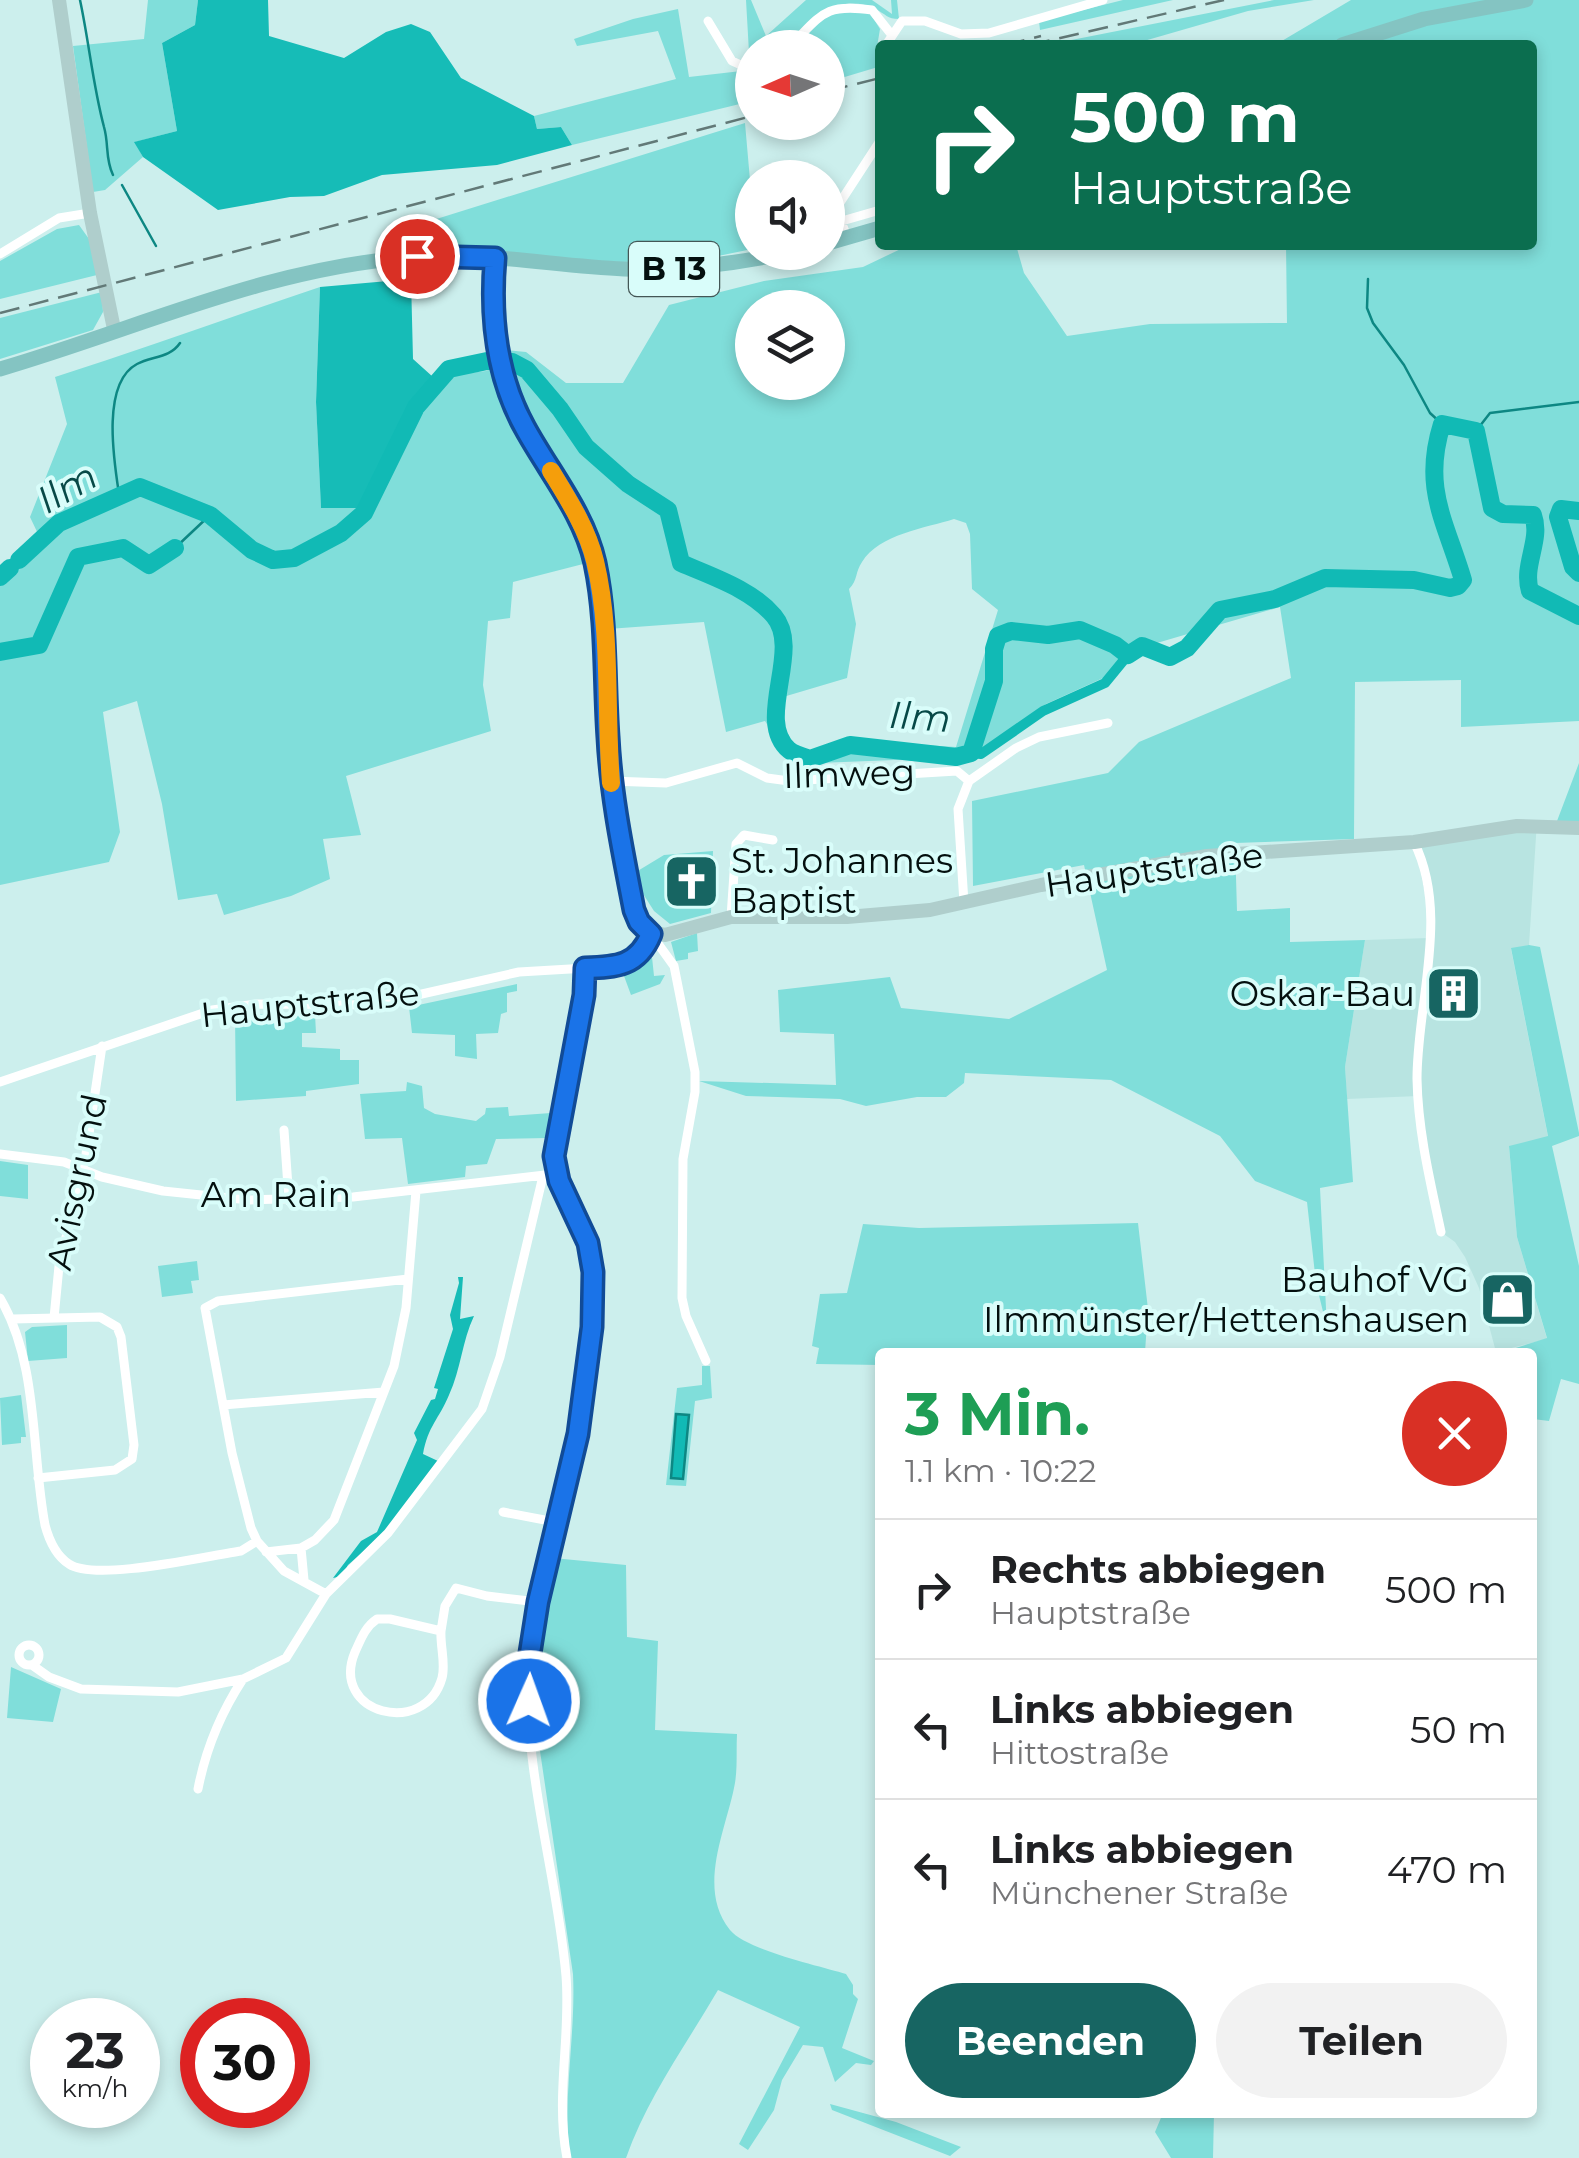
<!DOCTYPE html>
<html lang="de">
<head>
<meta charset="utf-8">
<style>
	body { margin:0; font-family:Montserrat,sans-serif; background:#f2f2f2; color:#202124; height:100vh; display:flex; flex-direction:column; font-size:38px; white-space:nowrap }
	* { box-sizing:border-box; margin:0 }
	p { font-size:32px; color:#757577 }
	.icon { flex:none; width:55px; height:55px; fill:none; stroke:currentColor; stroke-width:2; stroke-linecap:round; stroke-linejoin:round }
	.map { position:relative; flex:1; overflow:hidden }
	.details { position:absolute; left:875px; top:1348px; width:662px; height:770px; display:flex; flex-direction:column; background:#fff; border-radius:10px; box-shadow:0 5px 15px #0003 }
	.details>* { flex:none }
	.banner { position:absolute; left:875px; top:40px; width:662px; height:210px; border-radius:10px; box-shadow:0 5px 15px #0003; background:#0b6e4f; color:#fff; overflow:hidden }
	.needle { width:65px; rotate:267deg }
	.controls { position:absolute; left:735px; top:30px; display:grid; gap:20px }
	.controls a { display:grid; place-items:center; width:110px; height:110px; border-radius:50%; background:#fff; box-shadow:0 5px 15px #0003; font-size:50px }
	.speed { position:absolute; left:30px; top:1998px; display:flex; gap:20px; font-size:50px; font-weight:700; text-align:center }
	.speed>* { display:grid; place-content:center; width:130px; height:130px; border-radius:50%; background:#fff; box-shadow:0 5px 15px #0003; line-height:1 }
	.speed small { font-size:25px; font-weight:400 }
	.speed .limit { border:15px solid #d22; background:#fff; color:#111 }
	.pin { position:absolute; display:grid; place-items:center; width:85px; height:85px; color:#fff; margin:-42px; border:5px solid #fff; border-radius:50%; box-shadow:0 2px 10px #0007 }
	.me { position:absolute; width:110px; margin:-55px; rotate:2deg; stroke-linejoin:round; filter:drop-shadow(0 0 8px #0008) }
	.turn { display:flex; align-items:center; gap:35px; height:210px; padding:0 30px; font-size:45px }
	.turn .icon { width:130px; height:130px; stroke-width:2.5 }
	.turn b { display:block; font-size:70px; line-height:85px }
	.round { display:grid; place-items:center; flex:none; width:105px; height:105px; border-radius:52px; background:#f2f2f2 }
	.head { display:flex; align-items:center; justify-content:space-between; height:170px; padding:0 30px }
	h1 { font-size:60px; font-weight:700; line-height:75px; color:#1e9e55 }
	.primary-button { display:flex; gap:20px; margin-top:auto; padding:20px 30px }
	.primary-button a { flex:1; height:115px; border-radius:60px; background:#176562; color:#fff; font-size:40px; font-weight:700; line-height:115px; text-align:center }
	.primary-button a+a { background:#f2f2f2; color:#202124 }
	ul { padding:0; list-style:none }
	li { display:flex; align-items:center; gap:30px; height:140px; padding:0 30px; border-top:2px solid #e0e0e0 }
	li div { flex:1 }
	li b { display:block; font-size:38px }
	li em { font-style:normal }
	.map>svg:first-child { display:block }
</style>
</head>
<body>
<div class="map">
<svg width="1579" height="2158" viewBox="0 0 1579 2158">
	<rect width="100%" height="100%" fill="#ccefed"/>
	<!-- built -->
	<path fill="#b8e4e1" d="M 1537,821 L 1529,945 L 1511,949 L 1548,1137 L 1509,1147 L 1517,1237 L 1547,1339 L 1496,1352 L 1479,1288 L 1465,1257 L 1455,1242 L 1441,1232 L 1418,1096 L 1347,1099 L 1345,1067 L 1365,940 L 1429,938 L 1430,917 L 1414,842 Z"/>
	<!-- green -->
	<path fill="#80deda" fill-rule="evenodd" d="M 148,0 L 198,0 L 195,25 L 162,43 L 177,131 L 135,142 L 143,157 L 105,190 L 93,192 L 73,46 L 144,39 Z
		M 746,0 L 751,0 L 766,36 L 806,0 L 872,0 L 892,14 L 891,0 L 897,0 L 899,19 C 887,19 886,14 875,9 C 859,0 840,3 824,10 L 870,13 L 880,29 L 877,47 L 878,67 L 828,82 L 828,48 L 752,48 L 752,101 L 572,145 L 561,127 L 537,129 L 534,116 L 676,79 L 658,31 L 577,46 L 574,39 L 633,19 L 678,9 L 689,77 L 750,70 Z
		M 1123,0 L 1173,0 L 1040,30 L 1039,21 Z
		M 1274,0 L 1314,0 L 1248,11 L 1130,45 L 1046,45 Z
		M 1351,0 L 1579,0 L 1579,721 L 1461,727 L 1461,680 L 1355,682 L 1354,839 L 1235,843 L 1237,911 L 1290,908 L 1290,942 L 1365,940 L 1345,1067 L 1353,1182 L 1320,1188 L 1327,1328 L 1316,1283 L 1307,1202 L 1255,1181 L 1220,1136 L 1111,1080 L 965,1073 L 964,1083 L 946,1097 L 917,1097 L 866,1106 L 840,1099 L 746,1096 L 699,1081 L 836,1085 L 834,1034 L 780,1032 L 778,990 L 890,977 L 901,1008 L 1009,1019 L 1107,970 L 1084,865 L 973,886 L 972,801 L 1108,773 L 1139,742 L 1291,678 L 1280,607 L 1133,650 L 1112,674 L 1046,704 L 972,757 L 792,764 L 765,721 L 726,732 L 704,622 L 608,629 L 601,563 L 526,412 L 505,350 L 526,352 L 566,383 L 623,383 L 669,305 L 764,281 L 863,267 L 909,245 L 1016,245 L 1024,273 L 1067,336 L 1150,324 L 1287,323 L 1286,245 L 1532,245 L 1532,45 L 1275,45 ZM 752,308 L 828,308 L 828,382 L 752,382 ZM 954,519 L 966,523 L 970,534 L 972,589 L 998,610 L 956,747 L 845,740 L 810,754 L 795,748 L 779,716 L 783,697 L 847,678 L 856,624 L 849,589 C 858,580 855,572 862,562 C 879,534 926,528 954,519 Z
		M 745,123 L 752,203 L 752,249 L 694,261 L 618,262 L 414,251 L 430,221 Z
		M 79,225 L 89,239 L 97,275 L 0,299 L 0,261 L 57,229 Z
		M 320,287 L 316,401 L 321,508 L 360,508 L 433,377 L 495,370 L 528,451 L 564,510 L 587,563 L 513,582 L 510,618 L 488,621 L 483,685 L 491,731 L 346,776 L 361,835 L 323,839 L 330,879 L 291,896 L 224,915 L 217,894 L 178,900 L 162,804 L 137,701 L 103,712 L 120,832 L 109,862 L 0,885 L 0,572 L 40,538 L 30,517 L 67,424 L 55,377 C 144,349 230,317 320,287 Z
		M 102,292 L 103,312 L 93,330 L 0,359 L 0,318 Z
		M 1579,763 L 1579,823 L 1557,821 Z
		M 713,851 L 711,913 L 670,924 L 654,911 L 631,875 L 664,855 Z
		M 697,933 L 698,951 L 688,953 L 688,959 L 676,961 L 671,942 Z
		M 1529,945 L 1540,947 L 1579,1133 L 1579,1136 L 1552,1146 L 1579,1266 L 1579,1384 L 1561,1379 L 1549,1421 L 1533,1419 L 1532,1352 L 1503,1352 L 1547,1338 L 1517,1237 L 1509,1146 L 1548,1136 L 1511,948 Z
		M 652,957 L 654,976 L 665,975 L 660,984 L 631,995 L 624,976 L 641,967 Z
		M 517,984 L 517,991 L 507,993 L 507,1012 L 501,1014 L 498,1033 L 476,1034 L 477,1059 L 455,1056 L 455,1035 L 412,1033 L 409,1007 Z
		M 315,1014 L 316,1033 L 302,1033 L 302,1047 L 340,1049 L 340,1060 L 359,1060 L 359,1084 L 306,1091 L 306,1096 L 236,1101 L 235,1015 Z
		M 407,1082 L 422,1086 L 424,1108 L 435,1114 L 476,1121 L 485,1114 L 486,1108 L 508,1107 L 509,1116 L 551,1113 L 547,1138 L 496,1139 L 487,1164 L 466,1166 L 465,1177 L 408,1184 L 402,1138 L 365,1139 L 360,1094 L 406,1091 Z
		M 0,1161 L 28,1165 L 28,1199 L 0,1196 Z
		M 1138,1223 L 1148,1309 L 1145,1352 L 880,1352 L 880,1365 L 816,1364 L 819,1348 L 812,1346 L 820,1294 L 847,1293 L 863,1224 L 919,1228 Z
		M 197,1261 L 199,1280 L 191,1281 L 193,1293 L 162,1297 L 158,1266 Z
		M 67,1325 L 67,1358 L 28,1361 L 25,1332 L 32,1327 Z
		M 702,1366 L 710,1366 L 712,1398 L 695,1401 L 686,1486 L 666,1485 L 677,1388 L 702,1385 Z
		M 21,1395 L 26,1437 L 21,1437 L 21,1443 L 2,1445 L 0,1398 Z
		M 553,1558 L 626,1565 L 627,1637 L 658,1641 L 655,1730 L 737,1734 C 736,1751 738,1771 734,1788 C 725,1832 697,1889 730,1930 C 746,1950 820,1966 846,1974 L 853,1985 L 853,1994 L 858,1999 L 842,2048 L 874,2061 L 871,2065 L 856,2063 L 835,2082 L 823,2047 L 803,2045 L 782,2080 L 774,2110 L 748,2150 L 739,2144 L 800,2027 L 718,1990 C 686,2045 647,2098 626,2158 L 570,2158 C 562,2097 576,2036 573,1974 L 536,1724 L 535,1658 Z
		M 11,1667 L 61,1689 L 53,1722 L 7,1718 Z
		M 830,2104 L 896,2122 L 961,2147 L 950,2156 L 832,2110 Z
		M 1163,2113 L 1214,2113 L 1213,2158 L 1171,2158 L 1155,2132 Z"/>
	<!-- forest -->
	<path fill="#16bcb7" d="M 198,0 L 268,0 L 269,36 L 344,58 L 386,32 L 411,24 L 430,32 L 461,78 L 534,116 L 537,129 L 561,127 L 572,145 L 497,165 L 382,175 L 324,196 L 290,197 L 218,210 L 143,157 L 134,142 L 177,131 L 162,43 L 195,25 Z
		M 411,279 L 413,359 L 433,377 L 360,508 L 321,508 L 316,402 L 320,287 Z
		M 458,1277 L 463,1277 L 460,1319 L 474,1316 C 462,1341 461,1369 449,1395 C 439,1419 428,1426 423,1454 L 438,1461 L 381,1536 L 348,1565 L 342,1576 L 333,1578 L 361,1541 L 377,1532 L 417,1440 L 414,1433 L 431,1400 L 435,1399 L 438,1389 L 434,1388 L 453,1329 L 450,1315 L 459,1283 Z"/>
	<!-- water -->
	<path fill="#11bab5" stroke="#0d8783" stroke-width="2.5" d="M 676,1414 L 689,1415 L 683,1479 L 671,1478 Z"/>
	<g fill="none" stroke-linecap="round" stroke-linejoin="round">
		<!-- stream -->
		<path stroke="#0d8783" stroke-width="2.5" d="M 80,0 C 89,42 93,86 104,127 C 109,144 105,159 113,175
			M 122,185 L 156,246
			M 1368,279 L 1367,308 L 1373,323 L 1404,365 L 1430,413 L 1442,424
			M 1476,431 L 1490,413 L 1579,402
			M 119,494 C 114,461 101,383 137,364 C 152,356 170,358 180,343
			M 175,548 L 210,515"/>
		<!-- canal -->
		<path stroke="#11bab5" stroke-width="10" d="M 971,753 L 981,754 L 1043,711 L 1105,683 L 1128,655"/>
		<!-- river -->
		<path stroke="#11bab5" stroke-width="18" d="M 1579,511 L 1561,509 L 1558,517 L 1573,567 L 1579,573
			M 19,560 L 59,523 L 140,487 L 210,515 L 252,550 L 273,560 L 294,558 L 341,533 L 364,513 L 416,407 L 449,369 L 487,361 L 512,362 L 527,370 L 560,409 L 586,447 L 628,484 L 668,510 L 681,563 C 713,577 751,589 774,616 C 803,650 754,720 789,750 C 794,754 804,757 810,759 L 850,745 L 956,757 L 971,753 L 994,681 L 994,649 L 998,636 L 1011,631 L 1048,635 L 1080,630 L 1115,645 L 1128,655 L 1142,646 L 1170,657 L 1187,648 L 1220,610 L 1275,599 L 1325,578 L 1414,580 L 1450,588 L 1458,586 L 1463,580 C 1445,520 1422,488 1442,424 L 1476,431 L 1492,508 L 1503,514 L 1533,515 C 1542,540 1522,565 1530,591 L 1579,616
			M 0,577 L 10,568
			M 0,652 L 39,645 L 78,557 L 123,548 L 149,565 L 175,548"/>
		<!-- street -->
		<path stroke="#fff" stroke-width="9" d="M 708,21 L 732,61 L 752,70
			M 886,45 L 902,21 L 925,21 L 961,34 L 989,33 L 1103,0
			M 788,48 C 822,15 823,3 872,10 L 891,34
			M 828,225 L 880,210
			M 847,237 L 841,221 L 839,204 L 880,141
			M 0,254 L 59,218 L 90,213
			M 611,781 L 666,783 L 737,763 L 767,778 L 789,781 L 957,771 L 969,781
			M 1414,842 C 1450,914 1417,1002 1417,1079 C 1418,1131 1430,1181 1441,1232
			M 964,903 L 958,809 L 969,781 L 1016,748 L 1039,737 L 1108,723
			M 731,917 L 736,844 L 744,835 L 773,840
			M 651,934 L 674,966 L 695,1072 L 695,1092 L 683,1159 L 682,1298 L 686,1316 L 706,1361
			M 0,1082 L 212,1010 L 257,1004 L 373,1005 L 519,972 L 621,966 L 638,957 L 651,934
			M 284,1130 L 289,1201
			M 0,1154 L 64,1162 L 102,1177 L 163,1191 L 249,1200 L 353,1197 L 545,1175
			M 0,1298 C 39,1364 31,1451 45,1525 C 49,1540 55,1555 69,1564 C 95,1582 206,1556 241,1551 L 257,1541
			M 54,1318 L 59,1266 L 86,1154 L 102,1046
			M 13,1319 L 100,1317 L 117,1327 L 121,1337 L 134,1445 L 132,1459 L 115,1470 L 38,1478
			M 223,1405 L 384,1392
			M 503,1512 L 555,1522
			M 301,1548 L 315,1540 L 334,1520 L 394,1366 L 406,1308 L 416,1191
			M 266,1552 L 301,1548 L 304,1580
			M 326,1594 L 284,1571 L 257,1541 L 251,1528 L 232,1453 L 205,1308 L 218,1301 L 408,1279
			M 441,1631 C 440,1646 446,1664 442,1678 C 425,1738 329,1714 355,1652 C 361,1639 365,1627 377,1619 L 390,1619 L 441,1631 L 445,1606 L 456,1588 L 487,1596 L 538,1602
			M19 1655a10 10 0 1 1 20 0a10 10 0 1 1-20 0Z
			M 32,1665 L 49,1677 L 81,1689 L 178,1692 L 243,1679 L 286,1658 L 326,1594 L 388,1533 L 482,1409 L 500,1357 L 543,1176
			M 198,1789 C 206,1748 220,1714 243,1679
			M 567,2158 C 555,2097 571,2037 566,1976 C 557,1869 519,1760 530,1651 C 543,1532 592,1421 594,1300 C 595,1269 588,1240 576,1212 C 566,1192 556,1178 554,1156 L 585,995 L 585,968"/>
		<!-- secondary -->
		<path stroke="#afcecc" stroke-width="14" d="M 59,0 L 90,213 L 114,329
			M 495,258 C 490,316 496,376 525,428 C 549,472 585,513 595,563 C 607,620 604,680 608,737 C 612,796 623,853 634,910 L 645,930 L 665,935 L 731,917 L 847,917 L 930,910 L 1041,885 L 1207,856 L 1414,842 L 1517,826 L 1579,828"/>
		<!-- primary -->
		<path stroke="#84c4c2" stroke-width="15" d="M 1342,45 L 1424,19 L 1526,0
			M 828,243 L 880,228
			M 0,369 C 140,328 263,269 411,257 C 481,251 554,266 624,269 C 681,271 735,264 790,252"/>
		<!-- rail -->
		<path stroke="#627977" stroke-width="2.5" stroke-dasharray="20 10" stroke-linecap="butt" d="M 1005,45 L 1041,36
			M 1030,45 L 1224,0
			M 828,91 L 880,78
			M 0,313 L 752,116"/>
	</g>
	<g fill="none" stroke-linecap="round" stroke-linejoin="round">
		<defs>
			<path id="route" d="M 417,256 L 495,258 C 490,316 496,376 525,428 C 549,472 584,513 595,563 C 607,620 604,680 608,737 C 611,796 623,853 634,910 L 639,922 L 651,934 C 638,966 617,967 585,968 L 584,995 L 554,1156 L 559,1181 L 588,1243 L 593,1272 L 592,1327 L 578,1434 L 538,1602 L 530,1653 L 529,1701"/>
		</defs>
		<!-- route casing -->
		<use href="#route" stroke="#114b97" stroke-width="25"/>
		<!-- route -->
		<use href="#route" stroke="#1a73e8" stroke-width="18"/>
		<!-- slow -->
		<path stroke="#f59e0b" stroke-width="18" d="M 551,471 C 568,499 587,528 595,561 C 612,632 605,710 611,783"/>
	</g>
	<!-- icons -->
	<defs>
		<symbol id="church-square" viewBox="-11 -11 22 22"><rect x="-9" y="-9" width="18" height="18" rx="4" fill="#176562" stroke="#d9fdfa"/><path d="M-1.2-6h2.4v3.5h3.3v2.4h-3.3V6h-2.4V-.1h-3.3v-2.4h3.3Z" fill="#fff"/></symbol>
		<symbol id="building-square" viewBox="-11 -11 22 22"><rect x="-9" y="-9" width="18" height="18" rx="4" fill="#176562" stroke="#d9fdfa"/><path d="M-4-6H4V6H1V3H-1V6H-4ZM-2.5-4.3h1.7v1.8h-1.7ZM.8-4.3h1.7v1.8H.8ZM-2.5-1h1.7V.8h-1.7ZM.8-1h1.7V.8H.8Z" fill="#fff"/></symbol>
		<symbol id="shop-square" viewBox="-11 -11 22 22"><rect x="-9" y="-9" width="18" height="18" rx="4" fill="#176562" stroke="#d9fdfa"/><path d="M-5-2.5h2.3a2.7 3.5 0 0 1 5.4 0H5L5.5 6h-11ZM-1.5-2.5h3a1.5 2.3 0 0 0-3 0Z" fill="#fff"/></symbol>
	</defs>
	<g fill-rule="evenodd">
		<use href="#church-square" x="660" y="850" width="63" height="63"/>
		<use href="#building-square" x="1422" y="962" width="63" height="63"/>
		<use href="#shop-square" x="1476" y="1268" width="63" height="63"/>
	</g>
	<g text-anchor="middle" stroke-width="8" stroke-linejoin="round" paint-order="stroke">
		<!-- shield labels -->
		<rect fill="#d9fdfa" stroke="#445756" stroke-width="2.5" x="629" y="242" width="90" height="54" rx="8"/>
		<g font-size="32" font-weight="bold" fill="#04100f">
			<text x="674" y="280">B 13</text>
		</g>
		<!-- street labels -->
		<g font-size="35" fill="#04100f" stroke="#d9fdfa">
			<text transform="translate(849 774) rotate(-2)" y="12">Ilmweg</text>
			<text transform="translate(1154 870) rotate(-8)" y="12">Hauptstraße</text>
			<text transform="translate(310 1004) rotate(-6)" y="12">Hauptstraße</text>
			<text transform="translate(77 1182) rotate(-78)" y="12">Avisgrund</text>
			<text x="276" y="1207">Am Rain</text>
		</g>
		<!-- poi labels -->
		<g font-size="35" fill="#04100f" stroke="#d9fdfa" text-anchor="end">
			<text x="731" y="873" text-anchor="start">St. Johannes<tspan x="731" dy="40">Baptist</tspan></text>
			<text x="1415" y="1006">Oskar-Bau</text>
			<text x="1469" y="1292">Bauhof VG<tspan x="1469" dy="40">Ilmmünster/Hettenshausen</tspan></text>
		</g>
		<!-- water labels -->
		<g font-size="38" font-style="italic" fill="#074947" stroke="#d9fdfa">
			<text transform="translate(67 488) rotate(-30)" y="13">Ilm</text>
			<text transform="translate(920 717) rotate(4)" y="13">Ilm</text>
		</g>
	</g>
</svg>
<div class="controls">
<a><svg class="needle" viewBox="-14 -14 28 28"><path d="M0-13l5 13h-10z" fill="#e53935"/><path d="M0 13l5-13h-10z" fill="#757577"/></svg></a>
<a><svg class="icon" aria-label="sound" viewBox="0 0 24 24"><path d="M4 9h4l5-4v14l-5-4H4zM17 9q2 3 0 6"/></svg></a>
<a><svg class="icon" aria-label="layers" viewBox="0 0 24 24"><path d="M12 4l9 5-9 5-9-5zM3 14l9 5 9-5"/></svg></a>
</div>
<div class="speed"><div>23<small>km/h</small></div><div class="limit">30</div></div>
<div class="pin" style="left:417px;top:256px;background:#d93025"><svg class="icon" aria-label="arrive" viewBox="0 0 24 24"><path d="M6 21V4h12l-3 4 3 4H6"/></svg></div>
<svg class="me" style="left:529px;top:1701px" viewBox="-20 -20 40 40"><circle r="17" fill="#1a73e8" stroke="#fff" stroke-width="3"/><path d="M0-11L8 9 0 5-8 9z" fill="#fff"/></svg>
<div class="banner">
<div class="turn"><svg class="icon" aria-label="right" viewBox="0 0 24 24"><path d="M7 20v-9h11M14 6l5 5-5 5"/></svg><div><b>500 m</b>Hauptstraße</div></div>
</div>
<section class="details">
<div class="head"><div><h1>3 Min.</h1><p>1.1 km · 10:22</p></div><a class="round" style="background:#d93025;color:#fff"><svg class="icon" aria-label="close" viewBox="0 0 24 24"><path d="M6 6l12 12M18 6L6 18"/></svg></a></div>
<ul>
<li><svg class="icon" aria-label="right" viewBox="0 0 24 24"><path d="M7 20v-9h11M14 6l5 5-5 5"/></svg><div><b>Rechts abbiegen</b><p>Hauptstraße</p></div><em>500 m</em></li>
<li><svg class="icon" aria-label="left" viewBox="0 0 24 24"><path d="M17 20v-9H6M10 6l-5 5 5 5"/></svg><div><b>Links abbiegen</b><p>Hittostraße</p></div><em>50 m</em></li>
<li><svg class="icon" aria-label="left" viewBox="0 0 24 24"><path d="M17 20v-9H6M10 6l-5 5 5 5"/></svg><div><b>Links abbiegen</b><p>Münchener Straße</p></div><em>470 m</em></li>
</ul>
<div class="primary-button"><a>Beenden</a><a>Teilen</a></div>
</section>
</div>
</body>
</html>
